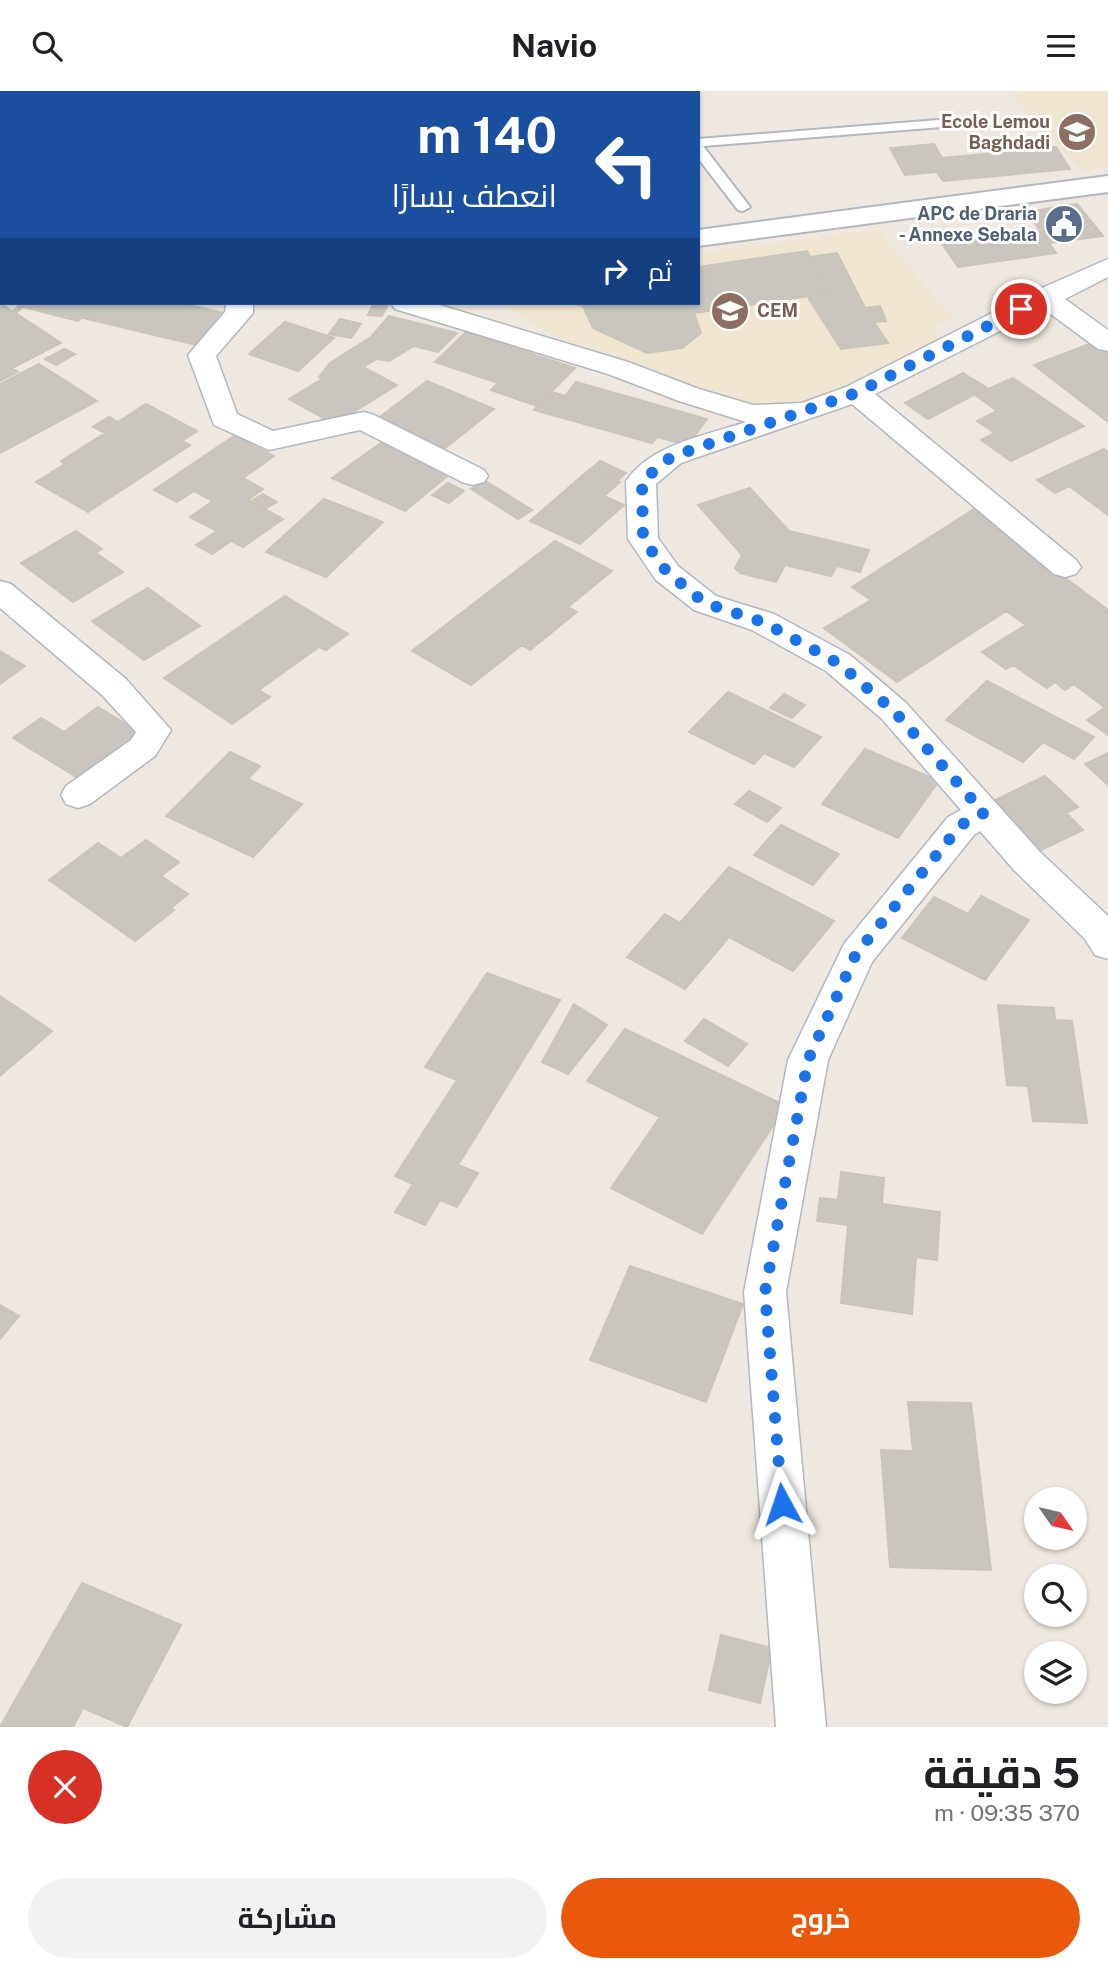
<!DOCTYPE html>
<html lang="ar">
<head>
<meta charset="utf-8">
<style>
	body { margin:0; font-family:"Public Sans",Cairo,sans-serif; background:#f2f2f2; color:#202124; direction:rtl; height:100vh; display:flex; flex-direction:column; font-size:26px; white-space:nowrap }
	* { box-sizing:border-box; margin:0 }
	p { font-size:23px; color:#757577 }
	.icon { flex:none; width:38px; height:38px; fill:none; stroke:currentColor; stroke-width:2; stroke-linecap:round; stroke-linejoin:round }
	.map { position:relative; height:1636px; overflow:hidden; direction:ltr }
	.details { display:flex; flex-direction:column; background:#fff; flex:1 }
	.details>* { flex:none }
	.guide { position:absolute; left:0px; top:0px; width:700px; height:214px; box-shadow:0 2px 5px #0004; direction:rtl; background:#1a4fa0; color:#fff; overflow:hidden }
	.needle { width:46px; rotate:124deg }
	.fabs { position:absolute; left:1024px; top:1396px; display:grid; gap:14px }
	.fabs a { display:grid; place-items:center; width:63px; height:63px; border-radius:50%; background:#fff; box-shadow:0 2px 5px #0004; font-size:35px }
	.pin { position:absolute; display:grid; place-items:center; width:60px; height:60px; color:#fff; margin:-30px; border:4px solid #fff; border-radius:50%; box-shadow:0 2px 7px #0007 }
	.me { position:absolute; width:77px; margin:-38px; rotate:355deg; stroke-linejoin:round; filter:drop-shadow(0 0 5px #0008) }
	.turn { display:flex; align-items:center; gap:24px; height:147px; padding:0 28px; font-size:32px }
	.turn .icon { width:91px; height:91px; stroke-width:2.5 }
	.turn b { display:block; font-size:49px; line-height:60px }
	.then { display:flex; align-items:center; height:66px; padding:0 28px; background:#0003; gap:14px; font-size:26px }
	.round { display:grid; place-items:center; flex:none; width:74px; height:74px; border-radius:37px; background:#f2f2f2 }
	.headline { display:flex; align-items:center; justify-content:space-between; height:119px; padding:0 28px }
	h1 { font-size:42px; font-weight:700; line-height:52px }
	.primary-button { display:flex; gap:14px; margin-top:auto; padding:14px 28px }
	.primary-button a { flex:1; height:80px; border-radius:42px; background:#ea580c; color:#fff; font-size:28px; font-weight:700; line-height:80px; text-align:center }
	.primary-button a+a { background:#f2f2f2; color:#202124 }
	header { display:flex; justify-content:space-between; align-items:center; height:91px; padding:0 28px; background:#fff; font-size:32px; font-weight:700 }
	.map>svg:first-child { display:block }
</style>
</head>
<body>
<header><svg class="icon" aria-label="menu" viewBox="0 0 24 24"><path d="M4 6h16M4 12h16M4 18h16"/></svg>Navio<svg class="icon" aria-label="search" viewBox="0 0 24 24"><circle cx="10" cy="10" r="6"/><path d="M15 15l6 6"/></svg></header>
<div class="map">
<svg width="1108" height="1636" viewBox="0 0 1108 1636">
	<rect width="100%" height="100%" fill="#efe8e0"/>
	<!-- education -->
	<path fill="#f0e5d0" d="M 1023,0 L 1108,0 L 1108,76 L 1082,80 L 1014,5 Z
		M 877,138 L 954,229 L 933,233 L 941,246 L 892,274 L 793,315 L 766,317 L 615,269 L 558,247 L 499,212 L 698,212 L 698,162 Z"/>
	<!-- building -->
	<path fill="#cac5bf" stroke="#cac4b9" stroke-width="2" d="M 0,0 L 75,0 L 77,1 L 2,2 L 0,33 Z
		M 934,53 L 942,67 L 1056,56 L 1070,78 L 943,90 L 937,81 L 905,84 L 890,57 Z
		M 1077,113 L 1103,145 L 1050,152 L 1026,121 Z
		M 1039,138 L 1056,162 L 958,176 L 941,151 Z
		M 807,160 L 830,202 L 694,222 L 701,242 L 682,257 L 647,262 L 593,237 L 583,215 L 569,212 L 698,212 L 698,176 Z
		M 837,162 L 865,217 L 880,215 L 886,230 L 874,231 L 888,252 L 841,258 L 807,205 L 830,202 L 810,166 Z
		M 0,212 L 61,252 L 12,277 L 18,281 L 0,290 Z
		M 22,212 L 97,212 L 78,230 L 23,216 L 17,221 L 13,220 Z
		M 98,212 L 181,212 L 233,224 L 204,256 L 83,227 Z
		M 373,213 L 387,215 L 382,225 L 368,224 Z
		M 389,225 L 457,242 L 438,261 L 414,255 L 389,270 L 377,268 L 363,276 L 397,294 L 334,333 L 289,308 L 322,288 L 319,286 L 330,272 L 371,246 Z
		M 340,228 L 361,233 L 351,247 L 329,243 Z
		M 285,231 L 334,247 L 298,280 L 249,263 Z
		M 466,241 L 575,277 L 537,315 L 491,299 L 498,292 L 435,271 Z
		M 1100,249 L 1108,255 L 1108,331 L 1034,274 Z
		M 64,258 L 75,263 L 56,274 L 45,268 Z
		M 39,273 L 97,310 L 0,362 L 0,293 Z
		M 963,282 L 987,297 L 928,328 L 905,312 Z
		M 1013,287 L 1084,335 L 1011,370 L 981,349 L 995,342 L 977,330 L 997,320 L 975,304 Z
		M 427,290 L 494,318 L 443,359 L 376,329 Z
		M 576,291 L 707,328 L 688,354 L 657,346 L 652,352 L 534,319 L 549,300 L 565,305 Z
		M 146,313 L 197,340 L 182,350 L 190,354 L 88,421 L 36,391 L 65,373 L 61,370 L 105,342 L 93,336 L 109,326 L 118,331 Z
		M 392,344 L 457,377 L 405,420 L 332,387 Z
		M 234,345 L 274,365 L 243,387 L 263,398 L 248,409 L 283,428 L 243,456 L 231,450 L 212,463 L 196,454 L 217,440 L 190,426 L 213,410 L 194,400 L 177,411 L 154,399 Z
		M 1104,358 L 1108,361 L 1108,424 L 1069,395 L 1055,402 L 1037,389 Z
		M 600,370 L 626,382 L 618,389 L 592,377 Z
		M 590,378 L 620,391 L 604,405 L 624,414 L 580,453 L 530,430 Z
		M 484,389 L 532,419 L 518,428 L 471,398 Z
		M 448,392 L 464,400 L 449,412 L 432,404 Z
		M 750,397 L 789,440 L 869,459 L 860,481 L 837,475 L 831,485 L 785,474 L 776,491 L 740,482 L 735,477 L 742,464 L 698,414 Z
		M 263,403 L 277,411 L 266,417 L 253,409 Z
		M 324,408 L 383,431 L 326,486 L 266,461 Z
		M 974,418 L 1108,519 L 1108,619 L 1074,593 L 1065,599 L 1055,591 L 1047,597 L 1013,574 L 1006,578 L 982,561 L 1026,534 L 1006,520 L 897,591 L 824,537 L 871,509 L 852,496 Z
		M 76,440 L 102,458 L 96,462 L 123,481 L 73,511 L 21,472 Z
		M 555,450 L 612,480 L 568,516 L 577,521 L 530,559 L 522,554 L 471,594 L 412,560 Z
		M 148,497 L 200,535 L 144,569 L 92,530 Z
		M 285,505 L 348,543 L 326,559 L 319,556 L 259,599 L 270,606 L 232,633 L 164,587 Z
		M 0,560 L 25,575 L 0,593 Z
		M 987,590 L 1094,646 L 1074,668 L 1043,651 L 1023,671 L 946,629 Z
		M 728,601 L 821,646 L 794,676 L 764,662 L 754,673 L 689,641 Z
		M 784,603 L 805,614 L 792,627 L 770,617 Z
		M 98,616 L 151,648 L 91,695 L 13,647 L 41,627 L 64,641 Z
		M 1103,618 L 1108,621 L 1108,644 L 1087,629 Z
		M 865,658 L 939,690 L 898,747 L 822,713 Z
		M 230,661 L 260,675 L 248,688 L 302,713 L 253,766 L 166,725 Z
		M 1108,662 L 1108,694 L 1085,673 Z
		M 1045,685 L 1078,716 L 1066,722 L 1083,739 L 1041,759 L 991,711 Z
		M 749,700 L 781,717 L 767,731 L 735,713 Z
		M 781,734 L 839,763 L 813,794 L 754,764 Z
		M 146,749 L 179,771 L 161,785 L 188,803 L 171,817 L 174,819 L 135,850 L 49,789 L 98,752 L 121,767 Z
		M 729,776 L 834,830 L 793,880 L 729,846 L 685,898 L 627,866 L 665,823 L 680,832 Z
		M 981,805 L 1029,829 L 985,889 L 902,847 L 934,806 L 968,823 Z
		M 487,882 L 560,909 L 458,1074 L 478,1082 L 457,1116 L 440,1109 L 425,1134 L 395,1121 L 413,1093 L 395,1085 L 457,989 L 425,976 Z
		M 0,905 L 52,940 L 0,985 Z
		M 574,913 L 607,934 L 568,983 L 542,971 Z
		M 998,914 L 1054,917 L 1055,929 L 1072,930 L 1087,1032 L 1033,1030 L 1028,995 L 1007,994 Z
		M 704,928 L 747,953 L 728,975 L 685,950 Z
		M 625,938 L 786,1015 L 702,1143 L 611,1097 L 660,1026 L 587,990 Z
		M 841,1081 L 884,1087 L 882,1113 L 940,1121 L 937,1169 L 916,1166 L 912,1223 L 841,1212 L 848,1134 L 817,1130 L 820,1107 L 838,1109 Z
		M 630,1175 L 743,1213 L 706,1311 L 590,1269 Z
		M 0,1214 L 19,1225 L 0,1248 Z
		M 908,1311 L 971,1312 L 991,1479 L 890,1476 L 881,1359 L 913,1360 Z
		M 82,1492 L 181,1534 L 127,1636 L 83,1617 L 73,1636 L 0,1636 Z
		M 721,1544 L 772,1557 L 760,1612 L 709,1599 Z"/>
	<g fill="none" stroke-linecap="round" stroke-linejoin="round">
		<defs>
			<path id="service" d="M 158,0 L 170,0 L 171,2 L 159,2 Z
				M 651,0 L 664,0 L 665,2 L 652,2 Z
				M 976,26 L 980,27 L 980,33 L 703,55 L 750,116 L 743,120 L 738,119 L 698,67 L 698,48 Z"/>
			<path id="minor" d="M 71,0 L 96,0 L 70,2 Z
				M 0,67 L 2,67 L 0,84 Z
				M 1108,168 L 1108,186 L 1065,208 L 1108,239 L 1108,260 L 1098,258 L 1044,218 L 875,303 L 1076,469 L 1081,476 L 1076,483 L 1065,486 L 1054,483 L 852,313 L 681,372 L 656,393 L 658,447 L 678,475 L 716,505 L 774,523 L 850,564 L 906,612 L 1040,761 L 1108,825 L 1108,868 L 1095,864 L 1085,848 L 1014,779 L 980,740 L 974,744 L 872,871 L 828,969 L 786,1201 L 826,1636 L 776,1636 L 744,1201 L 788,969 L 844,853 L 948,726 L 961,719 L 882,628 L 826,580 L 752,539 L 694,519 L 656,489 L 628,448 L 626,390 C 651,353 707,344 746,331 L 679,310 L 608,283 L 395,218 L 391,212 L 433,212 L 628,271 L 699,298 L 753,314 L 802,312 L 846,296 L 1035,200 Z
				M 226,212 L 253,212 L 253,222 L 216,265 L 237,323 L 273,340 L 364,321 L 374,324 L 484,379 L 488,385 L 484,391 L 473,394 L 462,391 L 360,339 L 269,359 L 214,334 L 188,264 L 225,221 Z
				M 0,490 L 11,493 L 126,588 L 171,639 L 155,665 L 90,713 L 78,717 L 66,713 L 61,704 L 66,695 L 131,649 L 136,641 L 102,604 L 0,517 Z"/>
			<path id="secondary" d="M 1108,85 L 1108,101 L 698,155 L 698,139 Z
				M 0,151 L 2,151 L 2,167 L 0,167 Z"/>
		</defs>
		<!-- service casing -->
		<use href="#service" stroke="#b3b7c0" stroke-width="4"/>
		<!-- minor casing -->
		<use href="#minor" stroke="#b3b7c0" stroke-width="3"/>
		<!-- secondary casing -->
		<use href="#secondary" stroke="#b3b7c0" stroke-width="4"/>
		<!-- service -->
		<use href="#service" fill="#fff" fill-rule="evenodd"/>
		<!-- minor -->
		<use href="#minor" fill="#fff" fill-rule="evenodd"/>
		<!-- secondary -->
		<use href="#secondary" fill="#fff" fill-rule="evenodd"/>
	</g>
	<g fill="none" stroke-linecap="round" stroke-linejoin="round">
		<!-- route -->
		<path stroke="#1a73e8" stroke-width="12" stroke-dasharray="0 21.6" d="M 782,1413 L 765,1201 L 808,969 L 856,863 L 961,734 L 984,722 L 894,620 L 838,572 L 763,531 L 705,512 L 667,481 L 643,448 L 642,390 L 671,366 L 856,302 L 1021,218"/>
	</g>
	<!-- icons -->
	<defs>
		<symbol id="school-disc" viewBox="-11 -11 22 22"><circle r="9.5" fill="#8d6e63" stroke="#fff"/><path d="M0-5L7-2L0 1L-7-2ZM-4 1L0 2.5L4 1V4Q0 6-4 4Z" fill="#fff"/></symbol>
		<symbol id="civic-disc" viewBox="-11 -11 22 22"><circle r="9.5" fill="#5c6f8a" stroke="#fff"/><path d="M-.6-6.5H3V-4.5H.6V-3L4-1V1h2V6H-6V1h2V-1L-.6-3ZM-1.2 2.5V6h2.4V2.5Z" fill="#fff"/></symbol>
	</defs>
	<g fill-rule="evenodd">
		<use href="#school-disc" x="1055" y="19" width="44" height="44"/>
		<use href="#civic-disc" x="1042" y="111" width="44" height="44"/>
		<use href="#school-disc" x="708" y="198" width="44" height="44"/>
	</g>
	<g text-anchor="middle" stroke-width="6" stroke-linejoin="round" paint-order="stroke">
		<!-- far-education labels -->
		<g font-size="18" font-weight="bold" fill="#785e54" stroke="#fff" text-anchor="end">
			<text x="1050" y="37">Ecole Lemou<tspan x="1050" dy="21">Baghdadi</tspan></text>
			<text x="757" y="226" text-anchor="start">CEM</text>
		</g>
		<!-- far-service labels -->
		<g font-size="18" font-weight="bold" fill="#4e5e75" stroke="#fff" text-anchor="end">
			<text x="1037" y="129">APC de Draria<tspan x="1037" dy="21">- Annexe Sebala</tspan></text>
		</g>
	</g>
</svg>
<div class="fabs">
<a><svg class="needle" viewBox="-14 -14 28 28"><path d="M0-13l5 13h-10z" fill="#e53935"/><path d="M0 13l5-13h-10z" fill="#757577"/></svg></a>
<a><svg class="icon" aria-label="search" viewBox="0 0 24 24"><circle cx="10" cy="10" r="6"/><path d="M15 15l6 6"/></svg></a>
<a><svg class="icon" aria-label="layers" viewBox="0 0 24 24"><path d="M12 4l9 5-9 5-9-5zM3 14l9 5 9-5"/></svg></a>
</div>
<div class="pin" style="left:1021px;top:218px;background:#d93025"><svg class="icon" aria-label="arrive" viewBox="0 0 24 24"><path d="M6 21V4h12l-3 4 3 4H6"/></svg></div>
<svg class="me" style="left:782px;top:1413px" viewBox="-20 -20 40 40"><path d="M0-17L14 15 0 8-14 15z" fill="#1a73e8" stroke="#fff" stroke-width="4"/></svg>
<div class="guide">
<div class="turn"><svg class="icon" aria-label="left" viewBox="0 0 24 24"><path d="M17 20v-9H6M10 6l-5 5 5 5"/></svg><div><b>140 m</b>انعطف يسارًا</div></div>
<div class="then">ثم<svg class="icon" aria-label="right" viewBox="0 0 24 24"><path d="M7 20v-9h11M14 6l5 5-5 5"/></svg></div>
</div>
</div>
<section class="details">
<div class="headline"><div><h1>5 دقيقة</h1><p>370 m · 09:35</p></div><a class="round" style="background:#d93025;color:#fff"><svg class="icon" aria-label="close" viewBox="0 0 24 24"><path d="M6 6l12 12M18 6L6 18"/></svg></a></div>
<div class="primary-button"><a>خروج</a><a>مشاركة</a></div>
</section>
</body>
</html>
